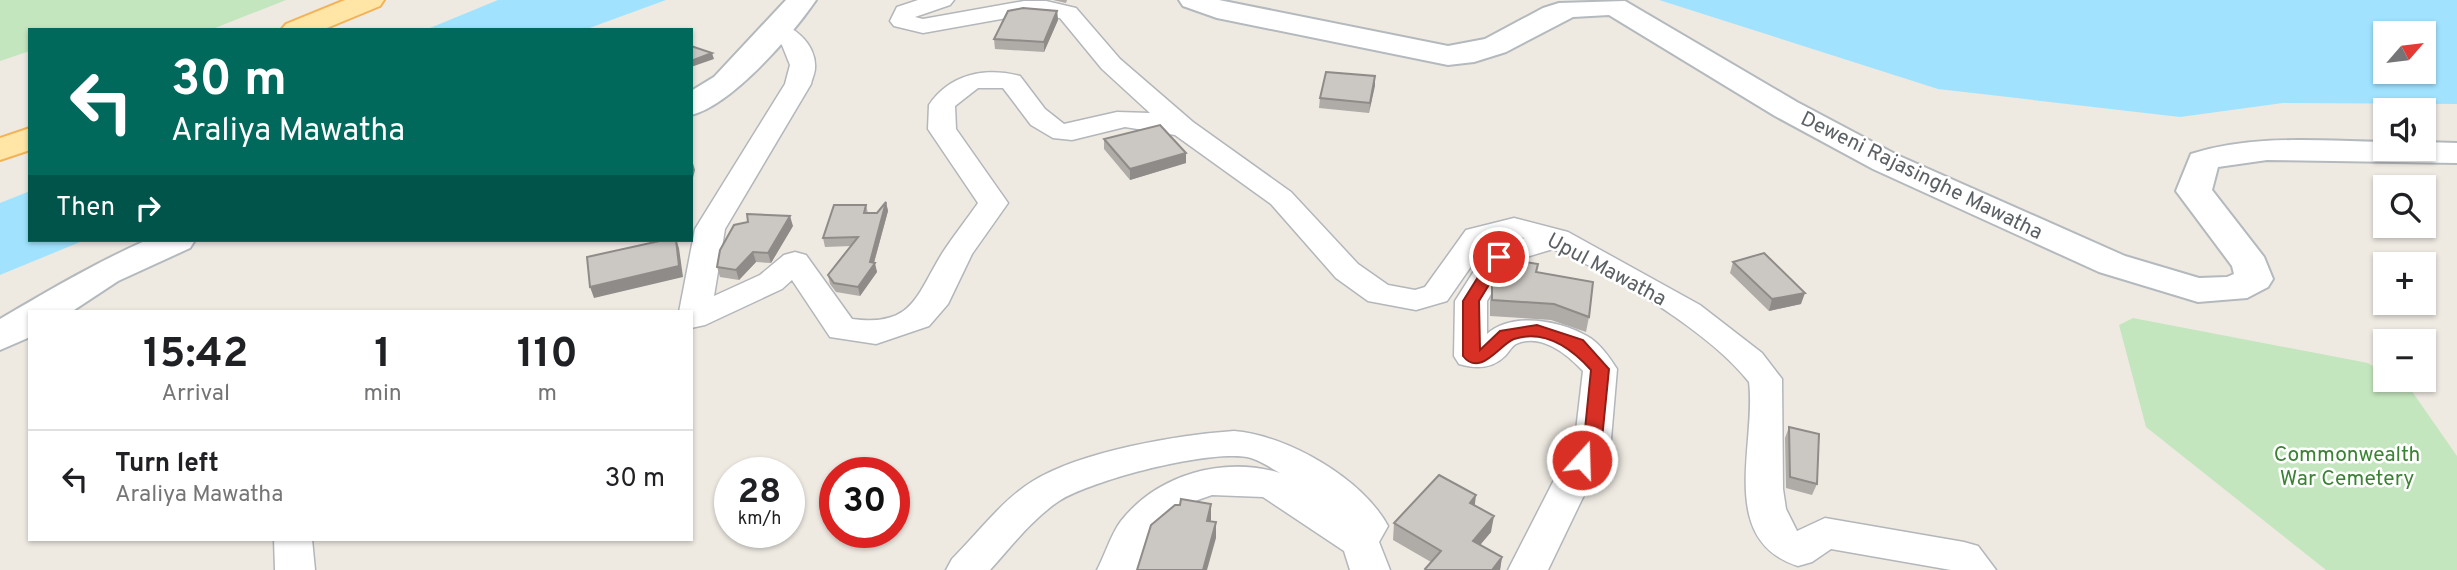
<!DOCTYPE html>
<html lang="en">
<head>
<meta charset="utf-8">
<style>
	body { margin:0; font-family:Overpass,sans-serif; background:#f6f6f6; color:#202124; height:100vh; display:flex; flex-direction:column; font-size:26px; white-space:nowrap }
	* { box-sizing:border-box; margin:0 }
	p { font-size:23px; color:#757577 }
	.icon { flex:none; width:38px; height:38px; fill:none; stroke:currentColor; stroke-width:2; stroke-linecap:round; stroke-linejoin:round }
	.map { position:relative; flex:1; overflow:hidden }
	.panel { position:absolute; left:28px; top:310px; width:665px; height:231px; display:flex; flex-direction:column; background:#fff; border-radius:0px; box-shadow:0 2px 5px #0004 }
	.panel>* { flex:none }
	.banner { position:absolute; left:28px; top:28px; width:665px; height:214px; border-radius:0px; box-shadow:0 2px 5px #0004; background:#00695c; color:#fff; overflow:hidden }
	.needle { width:46px; rotate:62deg }
	.fabs { position:absolute; left:2373px; top:21px; display:grid; gap:14px }
	.fabs a { display:grid; place-items:center; width:63px; height:63px; border-radius:0px; background:#fff; box-shadow:0 2px 5px #0004; font-size:35px }
	.speed { position:absolute; left:714px; top:457px; display:flex; gap:14px; font-size:35px; font-weight:700; text-align:center }
	.speed>* { display:grid; place-content:center; width:91px; height:91px; border-radius:50%; background:#fff; box-shadow:0 2px 5px #0004; line-height:1 }
	.speed small { font-size:18px; font-weight:400 }
	.speed .limit { border:10px solid #d22; background:#fff; color:#111 }
	.pin { position:absolute; display:grid; place-items:center; width:60px; height:60px; color:#fff; margin:-30px; border:4px solid #fff; border-radius:50%; box-shadow:0 2px 7px #0007 }
	.me { position:absolute; width:77px; margin:-38px; rotate:20deg; stroke-linejoin:round; filter:drop-shadow(0 0 5px #0008) }
	.turn { display:flex; align-items:center; gap:24px; height:147px; padding:0 28px; font-size:32px }
	.turn .icon { width:91px; height:91px; stroke-width:2.5 }
	.turn b { display:block; font-size:49px; line-height:60px }
	.then { display:flex; align-items:center; height:66px; padding:0 28px; background:#0003; gap:14px; font-size:26px }
	.eta { display:flex; justify-content:space-evenly; align-items:center; height:119px; text-align:center }
	.eta b { font-size:42px; font-weight:700; line-height:49px }
	ul { padding:0; list-style:none }
	li { display:flex; align-items:center; gap:21px; height:98px; padding:0 28px; border-top:2px solid #e0e0e0 }
	li div { flex:1 }
	li b { display:block; font-size:26px }
	li em { font-style:normal }
	.map>svg:first-child { display:block }
</style>
</head>
<body>
<div class="map">
<svg width="2457" height="570" viewBox="0 0 2457 570">
	<rect width="100%" height="100%" fill="#eeeae2"/>
	<!-- green -->
	<path fill="#c4e6be" d="M 0,0 L 286,0 L 210,30 L 30,30 L 30,51 L 0,61 Z
		M 2133,318 L 2368,363 L 2385,374 L 2385,380 L 2395,380 L 2411,390 L 2457,456 L 2457,570 L 2326,570 L 2146,427 L 2119,325 Z"/>
	<!-- water -->
	<path fill="#a1e3ff" fill-rule="evenodd" d="M 498,0 L 666,0 L 584,30 L 425,30 Z
		M 1659,0 L 2457,0 L 2457,104 L 2283,103 L 2180,117 L 1938,89 ZM 2385,33 L 2424,33 L 2424,72 L 2385,72 Z
		M 30,191 L 30,240 L 85,240 L 0,275 L 0,203 Z"/>
	<g fill="none" stroke-linecap="round" stroke-linejoin="round">
		<defs>
			<path id="street" d="M 918,0 L 954,0 L 950,5 L 915,17 L 923,19 L 1024,1 L 1046,1 L 1076,8 L 1120,59 L 1193,122 L 1291,192 L 1358,264 L 1388,285 L 1415,290 L 1425,287 L 1466,230 L 1514,218 L 1568,232 L 1700,305 L 1762,353 L 1782,379 L 1783,489 L 1786,509 L 1797,531 L 1825,518 L 1964,542 L 1978,546 L 1996,570 L 1951,570 L 1831,549 L 1812,562 L 1798,566 C 1716,540 1757,443 1749,382 C 1710,332 1612,273 1553,249 L 1510,262 L 1487,301 L 1487,334 C 1512,311 1561,321 1587,336 C 1599,342 1610,358 1617,369 L 1611,439 L 1548,570 L 1508,570 L 1575,439 L 1583,371 C 1568,355 1541,332 1516,344 C 1512,346 1508,353 1505,356 C 1492,369 1476,369 1459,364 L 1454,356 L 1455,301 L 1488,249 L 1525,238 L 1509,236 L 1488,242 L 1447,301 L 1416,310 L 1368,301 L 1336,278 L 1271,204 L 1175,135 L 1125,127 L 1072,140 L 1053,138 L 1031,125 L 1003,88 L 978,88 L 955,106 L 956,129 L 1008,203 L 972,254 L 948,304 L 929,326 L 876,344 L 830,337 L 792,280 L 782,289 L 705,325 L 691,328 L 691,312 L 679,312 L 695,229 L 785,84 L 790,65 L 782,45 L 764,30 L 767,25 C 790,19 817,44 815,68 C 815,73 812,79 811,84 L 725,229 L 714,296 L 760,275 L 784,255 L 795,252 L 806,255 L 852,319 C 914,327 916,295 943,252 C 954,235 967,219 978,203 L 928,129 L 929,105 C 950,74 985,67 1020,76 L 1045,109 L 1064,124 L 1117,112 L 1150,113 L 1102,69 L 1060,18 L 1024,15 L 923,33 L 894,26 L 890,21 L 897,7 Z
				M 1234,431 C 1287,435 1363,479 1388,526 L 1379,542 L 1390,570 L 1350,570 L 1344,551 L 1263,497 L 1212,495 L 1192,502 L 1150,540 L 1137,570 L 1097,570 C 1105,555 1111,534 1121,521 C 1158,474 1224,456 1280,473 C 1271,468 1261,461 1251,458 C 1213,448 1092,480 1059,501 C 1032,519 1011,547 990,570 L 946,570 L 952,559 C 978,533 1002,500 1033,481 C 1082,451 1177,435 1234,431 Z
				M 274,539 L 312,539 L 315,570 L 275,570 Z"/>
			<path id="secondary" d="M 786,0 L 816,0 C 792,35 732,105 691,115 L 691,91 L 714,77 Z
				M 1179,0 L 1219,0 L 1448,46 L 1485,39 L 1543,8 L 1559,3 L 1625,1 L 1797,102 L 1897,155 L 2125,256 L 2199,278 L 2227,277 L 2234,274 L 2232,266 L 2176,191 L 2191,154 C 2254,134 2320,141 2385,142 L 2385,149 L 2424,149 L 2424,142 L 2457,143 L 2457,163 L 2267,160 L 2218,167 L 2212,190 L 2264,257 L 2273,279 L 2268,287 L 2247,298 L 2198,302 L 2099,272 L 1873,169 L 1775,116 L 1609,15 L 1573,17 L 1506,52 L 1474,62 L 1448,65 L 1217,18 L 1183,6 Z
				M 147,240 L 195,240 L 190,248 L 118,281 L 71,312 L 30,312 L 30,337 L 0,350 L 0,319 C 48,291 95,263 147,240 Z"/>
			<path id="primary" d="M 345,0 L 384,0 L 380,6 L 322,30 L 281,30 L 286,24 Z
				M 30,128 L 30,150 L 0,160 L 0,138 Z"/>
		</defs>
		<!-- street casing -->
		<use href="#street" stroke="#b3b6ba" stroke-width="3"/>
		<!-- secondary casing -->
		<use href="#secondary" stroke="#b4b9bd" stroke-width="4"/>
		<!-- primary casing -->
		<use href="#primary" stroke="#f3b256" stroke-width="4"/>
		<!-- street -->
		<use href="#street" fill="#fff" fill-rule="evenodd"/>
		<!-- secondary -->
		<use href="#secondary" fill="#fff" fill-rule="evenodd"/>
		<!-- primary -->
		<use href="#primary" fill="#ffe5a6" fill-rule="evenodd"/>
	</g>
	<!-- wall -->
	<path fill="#afaba7" d="M 1053,0 L 1067,0 L 1066,3 Z
		M 1057,11 L 1058,20 L 1044,52 L 995,49 L 994,39 Z
		M 1375,76 L 1369,113 L 1319,108 L 1320,98 Z
		M 1104,139 L 1186,163 L 1130,180 L 1104,149 Z
		M 886,202 L 888,211 L 874,263 L 877,272 L 860,296 L 836,292 L 830,284 L 828,275 L 851,246 L 825,247 L 823,238 L 866,205 L 868,213 L 877,213 Z
		M 793,226 L 771,263 L 756,262 L 739,280 L 720,277 L 717,267 Z
		M 1733,262 L 1801,304 L 1769,311 L 1730,273 Z
		M 1536,272 L 1589,317 L 1586,332 L 1551,320 L 1490,316 L 1490,302 L 1492,286 Z
		M 1789,427 L 1817,484 L 1812,495 L 1786,488 L 1785,438 Z
		M 1475,506 L 1491,532 L 1480,545 L 1502,557 L 1500,570 L 1425,570 L 1431,562 L 1393,540 L 1394,523 Z"/>
	<!-- shaded-wall -->
	<path fill="#8e8b88" d="M 1057,11 L 1058,20 L 1044,52 L 1044,42 Z
		M 712,53 L 714,59 L 691,67 L 691,61 Z
		M 1375,76 L 1375,86 L 1369,113 L 1370,103 Z
		M 1186,153 L 1186,163 L 1130,180 L 1130,169 Z
		M 692,160 L 695,170 L 691,185 L 691,164 Z
		M 886,202 L 888,211 L 873,266 L 875,263 L 877,272 L 860,296 L 858,287 Z
		M 790,216 L 793,226 L 771,263 L 768,253 Z
		M 676,240 L 679,248 L 683,277 L 594,298 L 590,287 Z
		M 753,252 L 756,262 L 739,280 L 736,270 Z
		M 1805,293 L 1801,304 L 1769,311 L 1772,299 Z
		M 1476,495 L 1474,512 L 1470,503 Z
		M 1211,504 L 1211,520 L 1207,537 L 1207,521 Z
		M 1494,516 L 1491,532 L 1470,557 L 1473,541 Z
		M 1216,522 L 1216,538 L 1207,570 L 1203,570 Z
		M 1502,557 L 1500,570 L 1492,570 Z"/>
	<!-- building -->
	<path fill="#cbc7c2" stroke="#8e8b88" stroke-width="2" d="M 1023,8 L 1057,11 L 1044,42 L 994,39 L 1008,11 Z
		M 691,46 L 712,53 L 691,61 Z
		M 1326,72 L 1375,76 L 1370,103 L 1320,98 Z
		M 1160,125 L 1186,153 L 1130,169 L 1104,139 Z
		M 886,202 L 870,262 L 875,263 L 858,287 L 834,283 L 828,275 L 858,237 L 823,238 L 834,205 L 866,205 L 864,213 L 877,213 Z
		M 747,214 L 790,216 L 768,253 L 753,252 L 736,270 L 717,267 L 720,250 L 734,225 L 748,222 Z
		M 664,240 L 676,240 L 679,266 L 590,287 L 587,257 Z
		M 1764,253 L 1805,293 L 1772,299 L 1733,262 Z
		M 1508,259 L 1538,264 L 1536,272 L 1593,282 L 1589,317 L 1554,304 L 1492,300 L 1492,286 Z
		M 1789,427 L 1819,434 L 1817,484 L 1790,477 Z
		M 1439,475 L 1476,495 L 1470,503 L 1494,516 L 1473,541 L 1502,557 L 1492,570 L 1426,570 L 1425,569 L 1441,551 L 1394,523 Z
		M 1181,499 L 1211,504 L 1207,521 L 1216,522 L 1203,570 L 1137,570 L 1151,525 L 1175,505 L 1180,505 Z"/>
	<!-- route -->
	<path fill="#d93025" stroke="#8d1f18" stroke-width="2" d="M 1499,252 L 1506,257 L 1479,301 L 1480,350 L 1500,331 L 1537,325 L 1583,340 L 1609,369 L 1602,439 L 1589,465 L 1582,467 L 1573,460 L 1584,439 L 1591,370 C 1572,349 1545,329 1514,339 C 1500,344 1480,378 1463,356 L 1463,301 L 1493,253 Z"/>
	<g text-anchor="middle" stroke-width="5" stroke-linejoin="round" paint-order="stroke">
		<!-- street labels -->
		<g font-size="21" fill="#5b6064" stroke="#fff">
			<text transform="translate(1922 175) rotate(26)" y="7">Deweni Rajasinghe Mawatha</text>
			<text transform="translate(1607 269) rotate(28)" y="7">Upul Mawatha</text>
		</g>
		<!-- park labels -->
		<g font-size="21" fill="#3a8332" stroke="#fff">
			<text x="2347" y="461">Commonwealth<tspan x="2347" dy="24">War Cemetery</tspan></text>
		</g>
	</g>
</svg>
<div class="fabs">
<a><svg class="needle" viewBox="-14 -14 28 28"><path d="M0-13l5 13h-10z" fill="#e53935"/><path d="M0 13l5-13h-10z" fill="#757577"/></svg></a>
<a><svg class="icon" aria-label="sound" viewBox="0 0 24 24"><path d="M4 9h4l5-4v14l-5-4H4zM17 9q2 3 0 6"/></svg></a>
<a><svg class="icon" aria-label="search" viewBox="0 0 24 24"><circle cx="10" cy="10" r="6"/><path d="M15 15l6 6"/></svg></a>
<a>+</a>
<a>−</a>
</div>
<div class="speed"><div>28<small>km/h</small></div><div class="limit">30</div></div>
<div class="pin" style="left:1499px;top:257px;background:#d93025"><svg class="icon" aria-label="arrive" viewBox="0 0 24 24"><path d="M6 21V4h12l-3 4 3 4H6"/></svg></div>
<svg class="me" style="left:1582px;top:460px" viewBox="-20 -20 40 40"><circle r="17" fill="#d93025" stroke="#fff" stroke-width="3"/><path d="M0-11L8 9 0 5-8 9z" fill="#fff"/></svg>
<div class="banner">
<div class="turn"><svg class="icon" aria-label="left" viewBox="0 0 24 24"><path d="M17 20v-9H6M10 6l-5 5 5 5"/></svg><div><b>30 m</b>Araliya Mawatha</div></div>
<div class="then">Then<svg class="icon" aria-label="right" viewBox="0 0 24 24"><path d="M7 20v-9h11M14 6l5 5-5 5"/></svg></div>
</div>
<section class="panel">
<div class="eta">
<div><b>15:42</b><p>Arrival</p></div>
<div><b>1</b><p>min</p></div>
<div><b>110</b><p>m</p></div>
</div>
<ul>
<li><svg class="icon" aria-label="left" viewBox="0 0 24 24"><path d="M17 20v-9H6M10 6l-5 5 5 5"/></svg><div><b>Turn left</b><p>Araliya Mawatha</p></div><em>30 m</em></li>
</ul>
</section>
</div>
</body>
</html>
